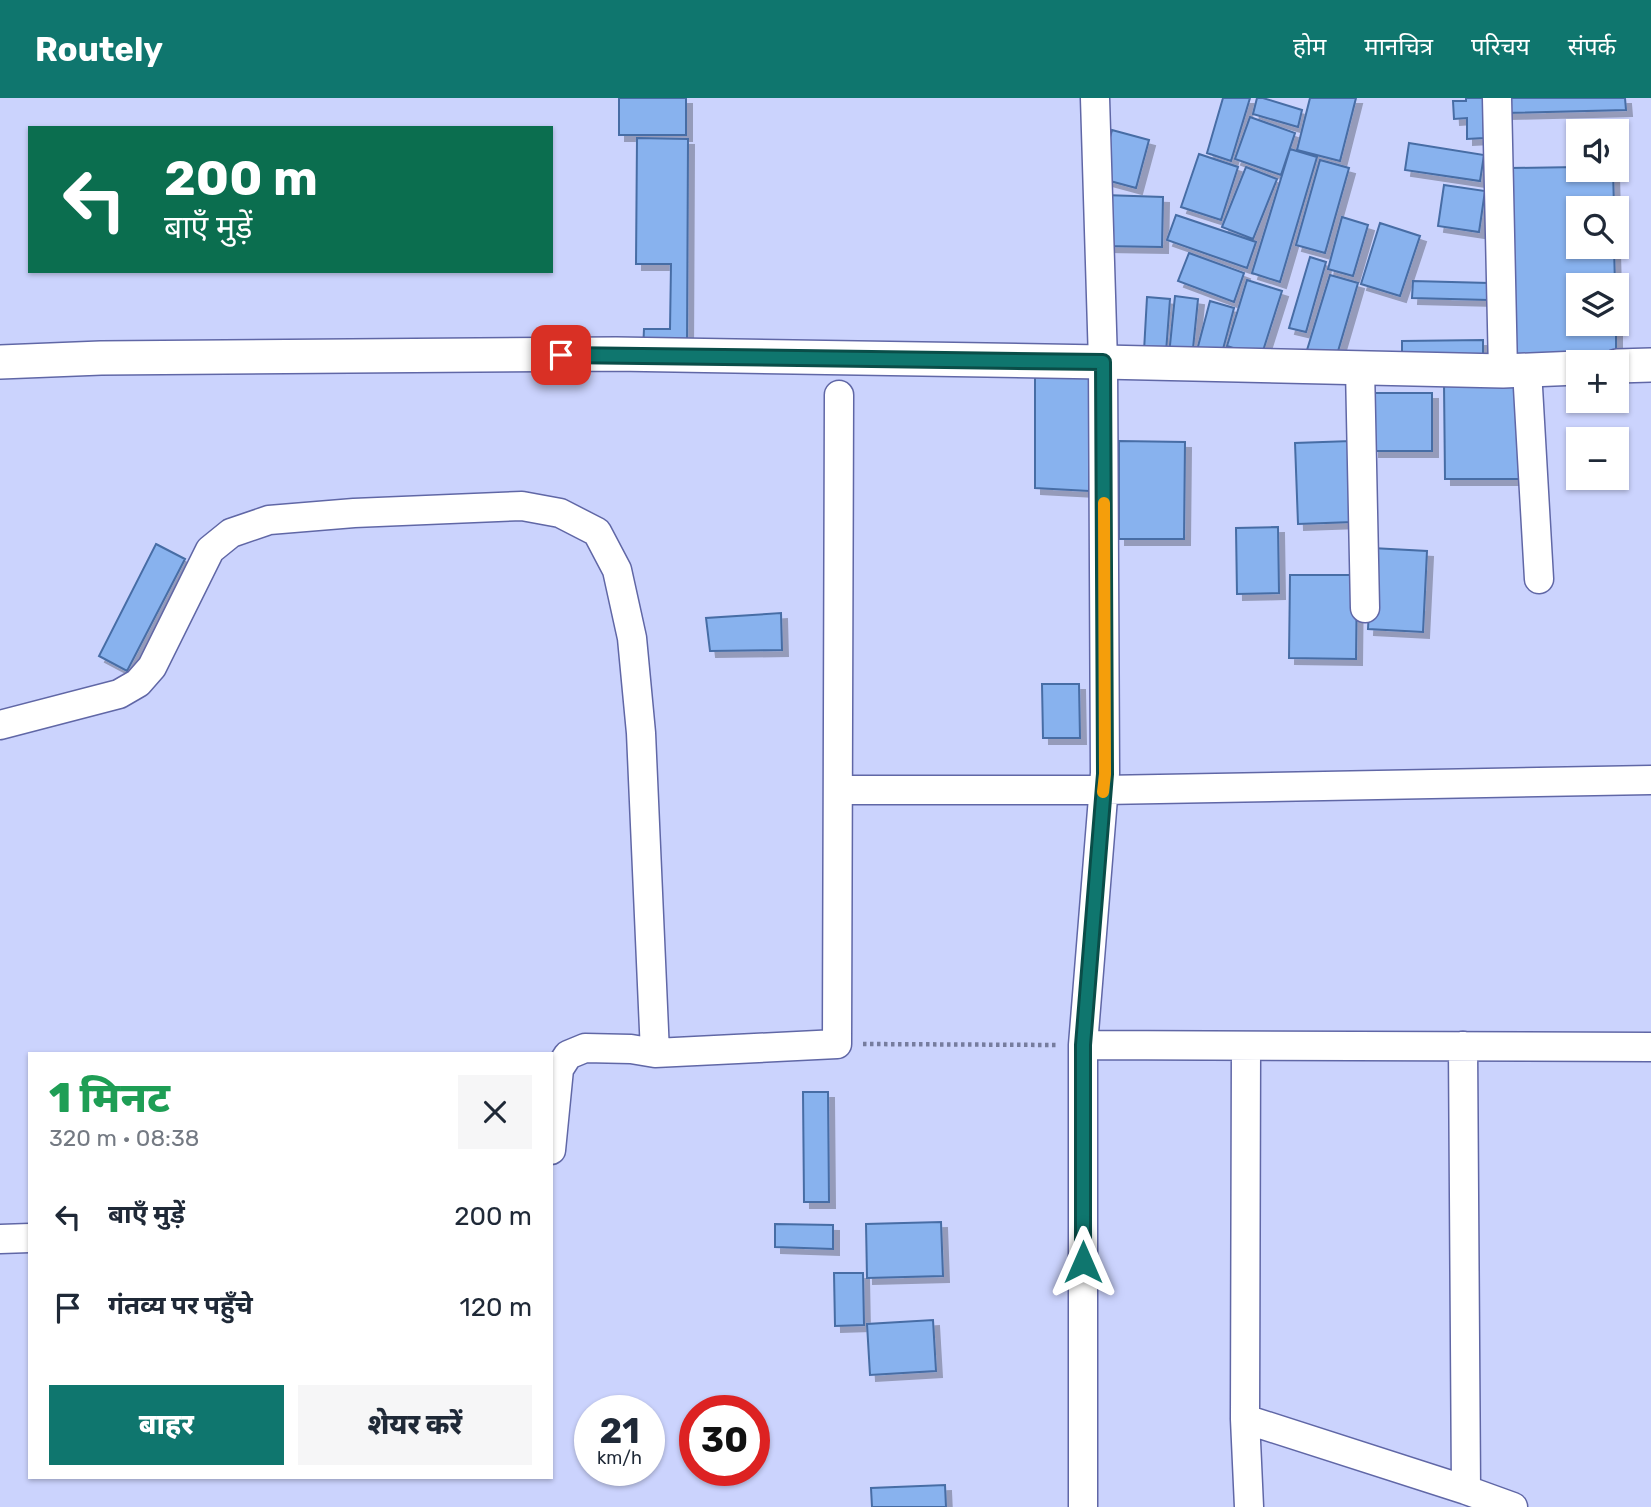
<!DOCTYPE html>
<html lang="hi">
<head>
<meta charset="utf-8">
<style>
	body { margin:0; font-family:Rubik,"Noto Sans Devanagari",sans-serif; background:#f6f6f7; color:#1f2937; height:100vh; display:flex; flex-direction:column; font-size:26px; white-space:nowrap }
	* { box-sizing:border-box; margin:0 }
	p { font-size:23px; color:#747a83 }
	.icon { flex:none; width:38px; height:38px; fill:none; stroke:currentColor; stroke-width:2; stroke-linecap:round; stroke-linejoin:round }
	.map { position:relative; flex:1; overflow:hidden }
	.panel { position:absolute; left:28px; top:954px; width:525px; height:427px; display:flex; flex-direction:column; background:#fff; border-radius:0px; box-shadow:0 2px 5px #0004 }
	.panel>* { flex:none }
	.banner { position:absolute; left:28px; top:28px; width:525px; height:147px; border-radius:0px; box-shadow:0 2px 5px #0004; background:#0b6e4f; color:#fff; overflow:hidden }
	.tools { position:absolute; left:1566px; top:21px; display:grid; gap:14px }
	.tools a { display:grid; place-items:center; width:63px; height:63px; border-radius:0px; background:#fff; box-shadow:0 2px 5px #0004; font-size:35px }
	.speed { position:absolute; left:574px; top:1297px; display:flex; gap:14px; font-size:35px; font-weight:700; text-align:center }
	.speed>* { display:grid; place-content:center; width:91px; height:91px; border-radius:50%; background:#fff; box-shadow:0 2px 5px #0004; line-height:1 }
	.speed small { font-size:18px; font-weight:400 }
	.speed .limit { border:10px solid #d22; background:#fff; color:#111 }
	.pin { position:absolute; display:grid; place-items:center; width:60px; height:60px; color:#fff; margin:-30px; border-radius:14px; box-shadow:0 4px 10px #0006 }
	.me { position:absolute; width:77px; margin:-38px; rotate:0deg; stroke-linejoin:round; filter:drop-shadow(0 0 5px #0008) }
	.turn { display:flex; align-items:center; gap:24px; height:147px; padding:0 21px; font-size:32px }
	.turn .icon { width:91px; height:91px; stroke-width:2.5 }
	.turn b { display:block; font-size:49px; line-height:60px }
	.round { display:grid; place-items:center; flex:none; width:74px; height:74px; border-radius:0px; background:#f6f6f7 }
	.overview { display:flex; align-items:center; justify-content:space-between; height:119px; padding:0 21px }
	h1 { font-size:42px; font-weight:800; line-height:52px; color:#1e9e55 }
	.action { display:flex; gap:14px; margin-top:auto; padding:14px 21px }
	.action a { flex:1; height:80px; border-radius:0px; background:#0f766e; color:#fff; font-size:28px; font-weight:800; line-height:80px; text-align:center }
	.action a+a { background:#f6f6f7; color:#1f2937 }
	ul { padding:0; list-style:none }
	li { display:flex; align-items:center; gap:21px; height:91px; padding:0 21px }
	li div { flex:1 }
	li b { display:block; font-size:26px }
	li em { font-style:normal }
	header { display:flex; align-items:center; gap:42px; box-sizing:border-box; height:98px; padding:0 35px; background:#0f766e; color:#fff }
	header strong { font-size:33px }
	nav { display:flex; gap:38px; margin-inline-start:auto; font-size:24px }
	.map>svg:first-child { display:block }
</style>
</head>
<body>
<header>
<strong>Routely</strong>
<nav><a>होम</a><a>मानचित्र</a><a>परिचय</a><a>संपर्क</a></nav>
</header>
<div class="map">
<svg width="1651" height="1409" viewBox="0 0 1651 1409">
	<defs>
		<filter id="shadow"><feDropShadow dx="6" dy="6" stdDeviation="0" flood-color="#0004"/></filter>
	</defs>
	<rect width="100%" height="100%" fill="#cbd3fd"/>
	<!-- building -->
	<path fill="#88b2ee" stroke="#476da5" stroke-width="2" filter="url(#shadow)" d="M 619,0 L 686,0 L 686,37 L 619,37 Z
		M 1223,0 L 1250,0 L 1231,63 L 1207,55 Z
		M 1257,0 L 1263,0 L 1302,12 L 1298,29 L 1253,16 Z
		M 1310,0 L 1356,0 L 1340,63 L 1297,52 Z
		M 1466,0 L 1483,0 L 1484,40 L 1467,41 L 1467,20 L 1454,21 L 1453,3 L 1466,3 Z
		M 1504,0 L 1625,0 L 1626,12 L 1504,15 Z
		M 1250,19 L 1295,35 L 1281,77 L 1235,61 Z
		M 1112,32 L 1149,42 L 1136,90 L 1099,80 Z
		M 637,40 L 688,41 L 687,253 L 643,253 L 644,231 L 670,231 L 671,166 L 636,166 Z
		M 1409,45 L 1484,57 L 1480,83 L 1405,72 Z
		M 1290,51 L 1317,59 L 1280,184 L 1252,175 Z
		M 1199,56 L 1238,69 L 1221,122 L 1181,109 Z
		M 1320,62 L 1349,70 L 1325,155 L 1296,147 Z
		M 1246,69 L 1277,81 L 1253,141 L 1222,129 Z
		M 1578,69 L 1578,72 L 1613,72 L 1614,110 L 1578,110 L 1578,149 L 1614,149 L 1615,187 L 1578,187 L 1578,226 L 1616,226 L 1616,255 L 1512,257 L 1509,70 Z
		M 1444,87 L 1485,93 L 1479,134 L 1438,128 Z
		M 1104,97 L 1163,99 L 1162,149 L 1102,148 Z
		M 1176,117 L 1256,144 L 1247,170 L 1167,142 Z
		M 1342,119 L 1368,127 L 1353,178 L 1328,171 Z
		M 1380,125 L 1420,138 L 1400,198 L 1361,186 Z
		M 1189,155 L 1244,175 L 1234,204 L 1178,183 Z
		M 1310,159 L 1326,164 L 1306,234 L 1289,230 Z
		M 1330,177 L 1358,185 L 1336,260 L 1307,252 Z
		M 1247,182 L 1282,193 L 1261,259 L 1227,248 Z
		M 1413,183 L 1489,185 L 1489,202 L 1412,200 Z
		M 1175,198 L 1198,201 L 1192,260 L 1169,257 Z
		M 1147,199 L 1170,201 L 1166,254 L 1144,253 Z
		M 1210,203 L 1234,210 L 1219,266 L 1195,260 Z
		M 1483,242 L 1483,260 L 1402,261 L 1402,243 Z
		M 1035,275 L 1090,279 L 1089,393 L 1035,390 Z
		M 1444,286 L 1520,286 L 1521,381 L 1445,381 Z
		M 1373,295 L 1432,295 L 1432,353 L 1373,353 Z
		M 1119,343 L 1185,344 L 1184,441 L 1119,441 Z
		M 1351,343 L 1353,424 L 1298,426 L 1295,345 Z
		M 1278,429 L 1279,495 L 1237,496 L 1236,430 Z
		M 156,446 L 185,461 L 127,573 L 99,558 Z
		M 1372,450 L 1427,453 L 1423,534 L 1368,531 Z
		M 1290,477 L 1357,477 L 1356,561 L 1289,560 Z
		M 781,515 L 782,552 L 710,553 L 706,520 Z
		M 1042,586 L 1079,586 L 1080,640 L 1043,640 Z
		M 803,994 L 828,994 L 829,1104 L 804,1104 Z
		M 941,1124 L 943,1178 L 867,1180 L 866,1126 Z
		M 775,1126 L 833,1127 L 833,1151 L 775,1149 Z
		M 834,1175 L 863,1175 L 864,1227 L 835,1228 Z
		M 933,1222 L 936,1273 L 870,1277 L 867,1226 Z
		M 945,1387 L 946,1409 L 872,1409 L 871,1390 Z"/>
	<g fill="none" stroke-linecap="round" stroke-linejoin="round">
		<defs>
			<path id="minor" d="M 1497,0 L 1503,273
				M 1360,270 L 1365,510
				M 1527,272 L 1539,481
				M 0,627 L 119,596 L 138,585 L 152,569 L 210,452 L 231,435 L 269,422 L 354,415 L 522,408 L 560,415 L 597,434 L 617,472 L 632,540 L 641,635 L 655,955
				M 838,692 L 1103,692 L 1651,682
				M 1083,947 L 1651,949
				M 1246,948 L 1245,1321 L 1249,1409
				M 1463,948 L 1466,1392
				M 551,1052 L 559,971 L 568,957 L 585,950 L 631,951 L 655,955 L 837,946 L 839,297
				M 0,1141 L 30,1140
				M 1245,1321 L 1466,1392 L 1513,1409
				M 1083,1409 L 1083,947 L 1105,675 L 1103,264 L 1095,0"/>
			<path id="tertiary" d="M 0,264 L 101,260 L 616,256 L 1103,264 L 1503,273 L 1578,270
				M 1617,268 L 1651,267"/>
		</defs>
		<!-- minor casing -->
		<use href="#minor" stroke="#6067a6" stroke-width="31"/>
		<!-- tertiary casing -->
		<use href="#tertiary" stroke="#6067a6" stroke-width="36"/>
		<!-- path -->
		<path stroke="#767c9e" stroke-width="4.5" stroke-dasharray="3.5 3.5" stroke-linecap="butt" d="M 863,946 L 1057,947"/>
		<!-- minor -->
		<use href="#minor" stroke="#fff" stroke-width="28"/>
		<!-- tertiary -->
		<use href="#tertiary" stroke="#fff" stroke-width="33"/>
	</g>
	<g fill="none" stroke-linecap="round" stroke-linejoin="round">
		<defs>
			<path id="route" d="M 561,257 L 1103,264 L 1105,676 L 1083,947 L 1083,1164"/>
		</defs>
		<!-- route casing -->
		<use href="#route" stroke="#0a4d48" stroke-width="18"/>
		<!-- route -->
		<use href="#route" stroke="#0f766e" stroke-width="12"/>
		<!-- slow -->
		<path stroke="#f59e0b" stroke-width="12" d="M 1103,694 L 1105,676 L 1104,405"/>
	</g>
</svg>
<div class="tools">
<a><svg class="icon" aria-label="sound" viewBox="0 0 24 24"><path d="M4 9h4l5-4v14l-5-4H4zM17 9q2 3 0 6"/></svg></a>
<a><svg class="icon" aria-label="search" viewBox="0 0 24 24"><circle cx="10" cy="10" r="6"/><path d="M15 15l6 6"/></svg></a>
<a><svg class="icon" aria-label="layers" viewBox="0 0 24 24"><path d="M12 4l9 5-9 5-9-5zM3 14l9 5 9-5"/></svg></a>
<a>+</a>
<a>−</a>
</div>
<div class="speed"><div>21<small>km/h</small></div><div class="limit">30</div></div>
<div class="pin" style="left:561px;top:257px;background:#d93025"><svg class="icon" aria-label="arrive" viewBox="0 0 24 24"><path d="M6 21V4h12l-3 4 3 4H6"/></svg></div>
<svg class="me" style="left:1083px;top:1164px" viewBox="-20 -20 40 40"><path d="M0-17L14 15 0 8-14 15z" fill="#0f766e" stroke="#fff" stroke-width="4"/></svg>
<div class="banner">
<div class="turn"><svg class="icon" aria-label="left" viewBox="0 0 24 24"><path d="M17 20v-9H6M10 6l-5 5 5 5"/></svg><div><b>200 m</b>बाएँ मुड़ें</div></div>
</div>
<section class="panel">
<div class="overview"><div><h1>1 मिनट</h1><p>320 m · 08:38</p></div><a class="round"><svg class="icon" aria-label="close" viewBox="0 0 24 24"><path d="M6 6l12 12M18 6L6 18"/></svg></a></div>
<ul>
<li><svg class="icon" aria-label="left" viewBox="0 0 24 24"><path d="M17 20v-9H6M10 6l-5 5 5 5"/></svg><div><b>बाएँ मुड़ें</b></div><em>200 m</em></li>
<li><svg class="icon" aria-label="arrive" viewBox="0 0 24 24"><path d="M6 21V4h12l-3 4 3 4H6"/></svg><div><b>गंतव्य पर पहुँचे</b></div><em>120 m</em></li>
</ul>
<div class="action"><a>बाहर</a><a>शेयर करें</a></div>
</section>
</div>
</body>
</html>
